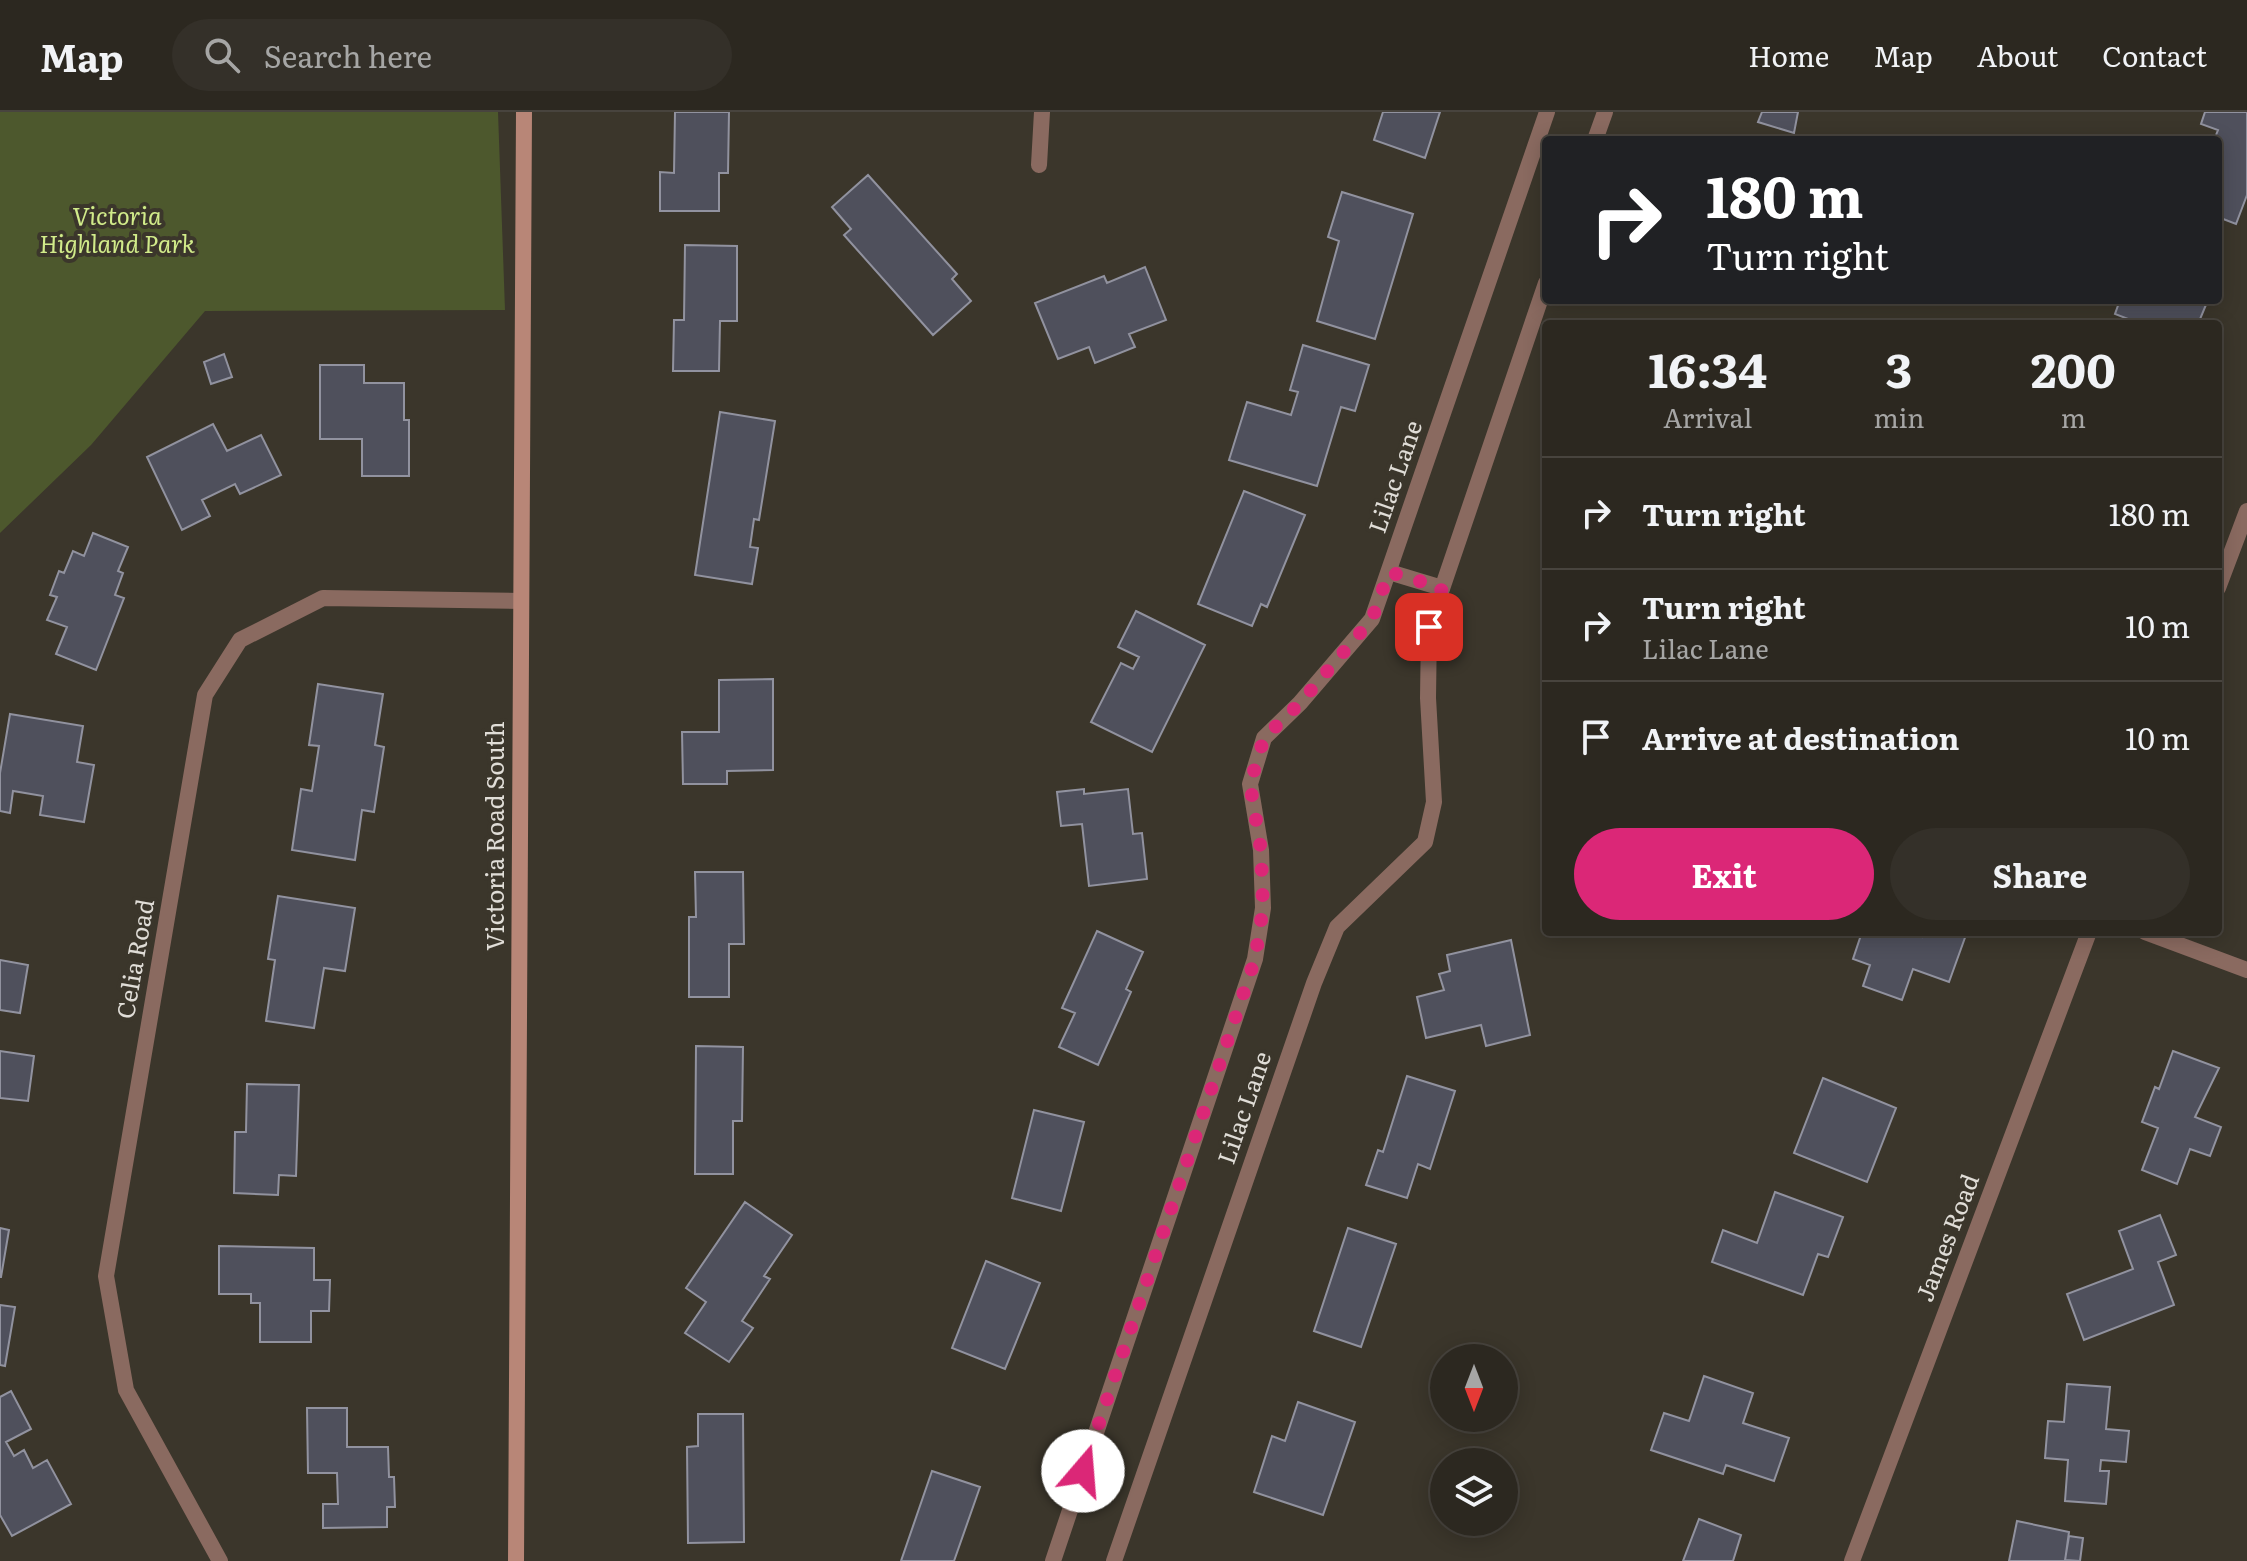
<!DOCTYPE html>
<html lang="en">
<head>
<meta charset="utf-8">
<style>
	body { margin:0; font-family:Literata,serif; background:#343029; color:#f1f3f6; height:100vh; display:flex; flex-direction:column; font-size:30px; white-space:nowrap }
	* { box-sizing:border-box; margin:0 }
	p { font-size:26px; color:#a6a6a5 }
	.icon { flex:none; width:44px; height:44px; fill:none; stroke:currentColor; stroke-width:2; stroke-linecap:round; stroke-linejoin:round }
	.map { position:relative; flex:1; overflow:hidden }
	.drawer { position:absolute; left:1542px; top:208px; width:680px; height:616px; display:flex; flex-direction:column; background:#2c2820; border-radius:8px; box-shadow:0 4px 20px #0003,0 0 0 2px #48443e }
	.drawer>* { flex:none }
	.top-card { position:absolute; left:1542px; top:24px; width:680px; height:168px; border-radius:8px; box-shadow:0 4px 20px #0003,0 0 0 2px #48443e; background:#202124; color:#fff; overflow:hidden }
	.needle { width:52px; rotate:180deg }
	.tools { position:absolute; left:1430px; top:1232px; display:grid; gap:16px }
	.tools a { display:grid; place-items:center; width:88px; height:88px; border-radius:50%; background:#2c2820; box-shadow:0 4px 20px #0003,0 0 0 2px #48443e; font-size:40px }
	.pin { position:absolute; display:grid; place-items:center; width:68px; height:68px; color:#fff; margin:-34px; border-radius:16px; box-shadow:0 4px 12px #0006 }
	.me { position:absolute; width:88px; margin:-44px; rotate:18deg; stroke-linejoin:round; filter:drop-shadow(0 0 6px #0008) }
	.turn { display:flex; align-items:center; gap:28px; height:168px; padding:0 32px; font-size:36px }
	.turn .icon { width:104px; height:104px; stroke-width:2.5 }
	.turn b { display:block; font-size:56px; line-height:68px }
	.eta { display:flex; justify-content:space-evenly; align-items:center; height:136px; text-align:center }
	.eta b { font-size:48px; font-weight:700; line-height:56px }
	.button { display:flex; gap:16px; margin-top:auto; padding:16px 32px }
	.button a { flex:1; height:92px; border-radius:48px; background:#db2777; color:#fff; font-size:32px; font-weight:700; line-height:92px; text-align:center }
	.button a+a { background:#343029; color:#f1f3f6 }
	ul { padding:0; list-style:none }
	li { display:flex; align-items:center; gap:24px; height:112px; padding:0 32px; border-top:2px solid #48443e }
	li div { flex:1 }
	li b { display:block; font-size:30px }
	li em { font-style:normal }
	header { display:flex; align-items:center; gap:48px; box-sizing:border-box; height:112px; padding:0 40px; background:#2c2820; border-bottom:2px solid #48443e }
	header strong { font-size:38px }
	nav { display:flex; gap:44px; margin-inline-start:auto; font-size:28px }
	.search { width:560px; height:72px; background:#343029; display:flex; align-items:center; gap:20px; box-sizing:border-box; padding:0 28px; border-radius:44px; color:#a6a6a5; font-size:30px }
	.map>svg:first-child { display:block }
</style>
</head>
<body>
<header>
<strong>Map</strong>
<div class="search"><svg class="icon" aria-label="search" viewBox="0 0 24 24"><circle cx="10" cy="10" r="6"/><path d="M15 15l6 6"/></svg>Search here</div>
<nav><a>Home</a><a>Map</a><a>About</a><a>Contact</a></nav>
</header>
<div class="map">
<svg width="2247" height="1449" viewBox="0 0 2247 1449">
	<rect width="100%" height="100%" fill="#3b362b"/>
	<!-- green -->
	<path fill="#4d582d" d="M 0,0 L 498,0 L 505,198 L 205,199 L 91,333 L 0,421 Z"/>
	<!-- building -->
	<path fill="#4f505c" stroke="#91929f" stroke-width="2" d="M 675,0 L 729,0 L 728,61 L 719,61 L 719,99 L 660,99 L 660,60 L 674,61 Z
		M 1383,0 L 1440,0 L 1425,46 L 1374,28 Z
		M 1762,0 L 1798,0 L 1794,21 L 1758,10 Z
		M 2205,0 L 2247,0 L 2247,83 L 2236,112 L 2218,105 L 2218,28 L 2214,28 L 2218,18 L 2201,12 Z
		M 868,63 L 957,162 L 952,167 L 971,189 L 933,223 L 844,123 L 851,117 L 832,95 Z
		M 1342,80 L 1413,102 L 1375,227 L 1317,209 L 1339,129 L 1328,125 Z
		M 685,133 L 737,134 L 737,209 L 720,209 L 719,259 L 673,259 L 674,208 L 684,208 Z
		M 1145,155 L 1166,208 L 1129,222 L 1135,235 L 1095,251 L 1089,235 L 1058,247 L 1035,191 L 1104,164 L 1107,171 Z
		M 2120,188 L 2208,188 L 2198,212 L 2141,212 L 2115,202 Z
		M 1303,233 L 1369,253 L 1355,299 L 1341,295 L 1317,374 L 1229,348 L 1247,290 L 1291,303 L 1298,280 L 1290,278 Z
		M 224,242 L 232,265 L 211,272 L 204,250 Z
		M 320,253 L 364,253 L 364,271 L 404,271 L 404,308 L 409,308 L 409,364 L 362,364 L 362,327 L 320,327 Z
		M 720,300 L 775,309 L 759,408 L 754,407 L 750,435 L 758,436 L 752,472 L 695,463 Z
		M 213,312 L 227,339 L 261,323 L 281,363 L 240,382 L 235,372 L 202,388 L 210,404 L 182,418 L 147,345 Z
		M 1244,379 L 1305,403 L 1267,495 L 1261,492 L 1252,514 L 1198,492 Z
		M 93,421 L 128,435 L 118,459 L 123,461 L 115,483 L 124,486 L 96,558 L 56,542 L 67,515 L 47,508 L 57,485 L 50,483 L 59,459 L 64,461 L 73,439 L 84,444 Z
		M 1136,499 L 1205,533 L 1152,640 L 1091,610 L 1121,551 L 1133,557 L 1139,545 L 1118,535 Z
		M 773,567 L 773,658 L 727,659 L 727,672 L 683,672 L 682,620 L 719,620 L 719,568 Z
		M 318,572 L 383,582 L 375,633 L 384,635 L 374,700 L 362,698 L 355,748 L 292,738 L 301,677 L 312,679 L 319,634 L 309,633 Z
		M 10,602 L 83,614 L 77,650 L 94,653 L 84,710 L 40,703 L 43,684 L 13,679 L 10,701 L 0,699 L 0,661 Z
		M 1084,677 L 1084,682 L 1128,677 L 1133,722 L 1142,721 L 1147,767 L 1089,774 L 1082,712 L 1061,714 L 1057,680 Z
		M 695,760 L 743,760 L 744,832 L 729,832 L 729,885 L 689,885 L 689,805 L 696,805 Z
		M 278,784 L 355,796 L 345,859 L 324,856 L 314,916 L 266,909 L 275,848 L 268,847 Z
		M 1097,819 L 1143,840 L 1126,877 L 1131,880 L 1098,953 L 1059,935 L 1075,901 L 1062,896 Z
		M 1862,820 L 1908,820 L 1922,825 L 1924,820 L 1967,820 L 1949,870 L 1913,857 L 1902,888 L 1863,874 L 1870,853 L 1853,847 Z
		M 1511,828 L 1530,923 L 1486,934 L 1481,913 L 1426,926 L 1417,885 L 1444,878 L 1439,862 L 1450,859 L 1447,843 Z
		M 0,848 L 28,853 L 20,901 L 0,898 Z
		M 696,934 L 743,935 L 742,1009 L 733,1009 L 733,1062 L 695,1062 Z
		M 0,939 L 34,944 L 28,989 L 0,986 Z
		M 2173,939 L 2219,956 L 2195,1005 L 2221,1015 L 2210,1044 L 2190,1037 L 2177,1072 L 2142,1058 L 2158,1016 L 2142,1010 L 2155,975 L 2159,977 Z
		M 1407,964 L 1455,979 L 1430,1057 L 1418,1052 L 1407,1086 L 1366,1073 L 1378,1038 L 1383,1040 Z
		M 1823,966 L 1896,996 L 1867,1070 L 1794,1041 Z
		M 247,972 L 299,973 L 296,1064 L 279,1063 L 278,1083 L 234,1081 L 235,1020 L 246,1020 Z
		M 1034,998 L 1084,1010 L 1061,1099 L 1012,1086 Z
		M 1775,1080 L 1843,1105 L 1828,1145 L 1818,1142 L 1803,1183 L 1712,1150 L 1723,1118 L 1757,1131 Z
		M 745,1090 L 792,1123 L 764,1164 L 770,1167 L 742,1209 L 753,1216 L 729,1250 L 685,1221 L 706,1190 L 686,1176 Z
		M 2160,1103 L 2176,1143 L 2158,1150 L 2174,1193 L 2084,1228 L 2067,1182 L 2133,1157 L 2119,1119 Z
		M 0,1116 L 9,1118 L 1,1165 L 0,1165 Z
		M 1348,1116 L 1396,1132 L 1361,1235 L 1314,1219 Z
		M 219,1134 L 314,1136 L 314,1168 L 330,1168 L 329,1199 L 311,1199 L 311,1230 L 260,1230 L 260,1191 L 251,1191 L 251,1182 L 219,1182 Z
		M 986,1149 L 1040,1171 L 1005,1257 L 952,1236 Z
		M 0,1193 L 15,1195 L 5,1254 L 0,1253 Z
		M 1704,1264 L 1753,1281 L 1743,1311 L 1789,1326 L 1774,1369 L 1726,1353 L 1723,1362 L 1651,1338 L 1664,1301 L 1689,1309 Z
		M 2067,1272 L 2110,1275 L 2106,1317 L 2129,1319 L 2126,1350 L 2101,1348 L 2100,1359 L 2109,1359 L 2106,1392 L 2065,1389 L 2068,1348 L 2045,1346 L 2048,1309 L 2064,1310 Z
		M 11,1279 L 31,1317 L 6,1330 L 14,1344 L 24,1338 L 33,1356 L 47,1348 L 71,1392 L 12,1424 L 0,1403 L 0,1285 Z
		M 1298,1290 L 1355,1310 L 1323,1403 L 1254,1380 L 1272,1324 L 1285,1329 Z
		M 307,1296 L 347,1296 L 347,1335 L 388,1335 L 389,1365 L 394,1365 L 395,1395 L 387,1395 L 387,1415 L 323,1416 L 323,1392 L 338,1392 L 337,1361 L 308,1361 Z
		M 698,1302 L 743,1302 L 744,1430 L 688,1431 L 687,1335 L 698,1334 Z
		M 932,1359 L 980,1375 L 954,1449 L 901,1449 Z
		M 1699,1407 L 1741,1423 L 1733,1449 L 1683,1449 Z
		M 2017,1409 L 2069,1420 L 2065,1449 L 2009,1449 Z
		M 2069,1424 L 2083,1426 L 2080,1449 L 2065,1448 Z"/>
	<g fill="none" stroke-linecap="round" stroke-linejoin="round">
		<!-- lane -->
		<path stroke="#8a6a60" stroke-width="16" d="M 1389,460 L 1442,476"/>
		<!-- street -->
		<path stroke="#8a6a60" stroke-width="16" d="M 1595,28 L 1605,0
			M 1039,53 L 1042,0
			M 2218,476 L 2247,399
			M 2145,820 L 2247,858
			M 220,1449 L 126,1278 L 106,1164 L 205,583 L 240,528 L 323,486 L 521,489
			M 1053,1449 L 1255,847 L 1263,796 L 1261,738 L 1250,672 L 1264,626 L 1300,591 L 1372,507 L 1547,0
			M 1114,1449 L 1314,871 L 1337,815 L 1425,730 L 1434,690 L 1428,586 L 1429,515 L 1546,171
			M 1852,1449 L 2089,820"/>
		<!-- secondary -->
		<path stroke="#b88677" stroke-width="16" d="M 516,1449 L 524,0"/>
	</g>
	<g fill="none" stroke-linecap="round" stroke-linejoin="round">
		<!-- route -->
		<path stroke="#db2777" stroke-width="14" stroke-dasharray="0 25.2" d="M 1083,1359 L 1255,847 L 1263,796 L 1261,738 L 1250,672 L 1264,626 L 1300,591 L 1372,507 L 1389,460 L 1442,476 L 1429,515"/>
	</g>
	<g text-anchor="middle" stroke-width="8" stroke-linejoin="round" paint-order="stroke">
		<!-- park labels -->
		<g font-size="24" font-style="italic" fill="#d1eb8a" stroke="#3b362b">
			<text x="117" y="113">Victoria<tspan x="117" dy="28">Highland Park</tspan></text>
		</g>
		<!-- street labels -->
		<g font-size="24" fill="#e0ddd7" stroke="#3b362b">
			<text transform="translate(1396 365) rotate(-71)" y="8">Lilac Lane</text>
			<text transform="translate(496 724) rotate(-90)" y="8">Victoria Road South</text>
			<text transform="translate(136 847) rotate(-80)" y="8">Celia Road</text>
			<text transform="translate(1245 996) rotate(-71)" y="8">Lilac Lane</text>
			<text transform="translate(1948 1126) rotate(-69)" y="8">James Road</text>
		</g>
	</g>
</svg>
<div class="tools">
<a><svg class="needle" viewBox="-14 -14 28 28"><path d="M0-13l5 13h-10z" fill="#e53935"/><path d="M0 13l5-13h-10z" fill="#a6a6a5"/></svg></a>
<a><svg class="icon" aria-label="layers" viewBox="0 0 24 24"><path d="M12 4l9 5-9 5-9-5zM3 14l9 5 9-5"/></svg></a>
</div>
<div class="pin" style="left:1429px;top:515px;background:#d93025"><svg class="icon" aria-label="arrive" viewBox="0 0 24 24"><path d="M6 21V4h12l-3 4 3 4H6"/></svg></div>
<svg class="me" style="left:1083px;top:1359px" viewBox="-20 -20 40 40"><circle r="19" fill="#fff"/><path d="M0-13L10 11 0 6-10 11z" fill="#db2777"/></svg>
<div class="top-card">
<div class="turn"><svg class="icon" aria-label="right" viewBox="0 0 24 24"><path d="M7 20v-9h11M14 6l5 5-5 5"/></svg><div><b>180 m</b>Turn right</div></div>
</div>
<section class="drawer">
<div class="eta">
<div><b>16:34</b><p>Arrival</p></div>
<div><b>3</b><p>min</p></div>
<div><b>200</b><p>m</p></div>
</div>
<ul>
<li><svg class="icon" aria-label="right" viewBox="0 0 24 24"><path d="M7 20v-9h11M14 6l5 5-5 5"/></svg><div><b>Turn right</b></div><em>180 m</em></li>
<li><svg class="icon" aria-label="right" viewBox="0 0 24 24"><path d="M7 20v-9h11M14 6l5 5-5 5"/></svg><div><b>Turn right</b><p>Lilac Lane</p></div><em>10 m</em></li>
<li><svg class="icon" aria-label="arrive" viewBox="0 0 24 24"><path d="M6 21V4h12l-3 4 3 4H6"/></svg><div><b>Arrive at destination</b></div><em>10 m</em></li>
</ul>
<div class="button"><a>Exit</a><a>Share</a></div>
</section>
</div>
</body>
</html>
